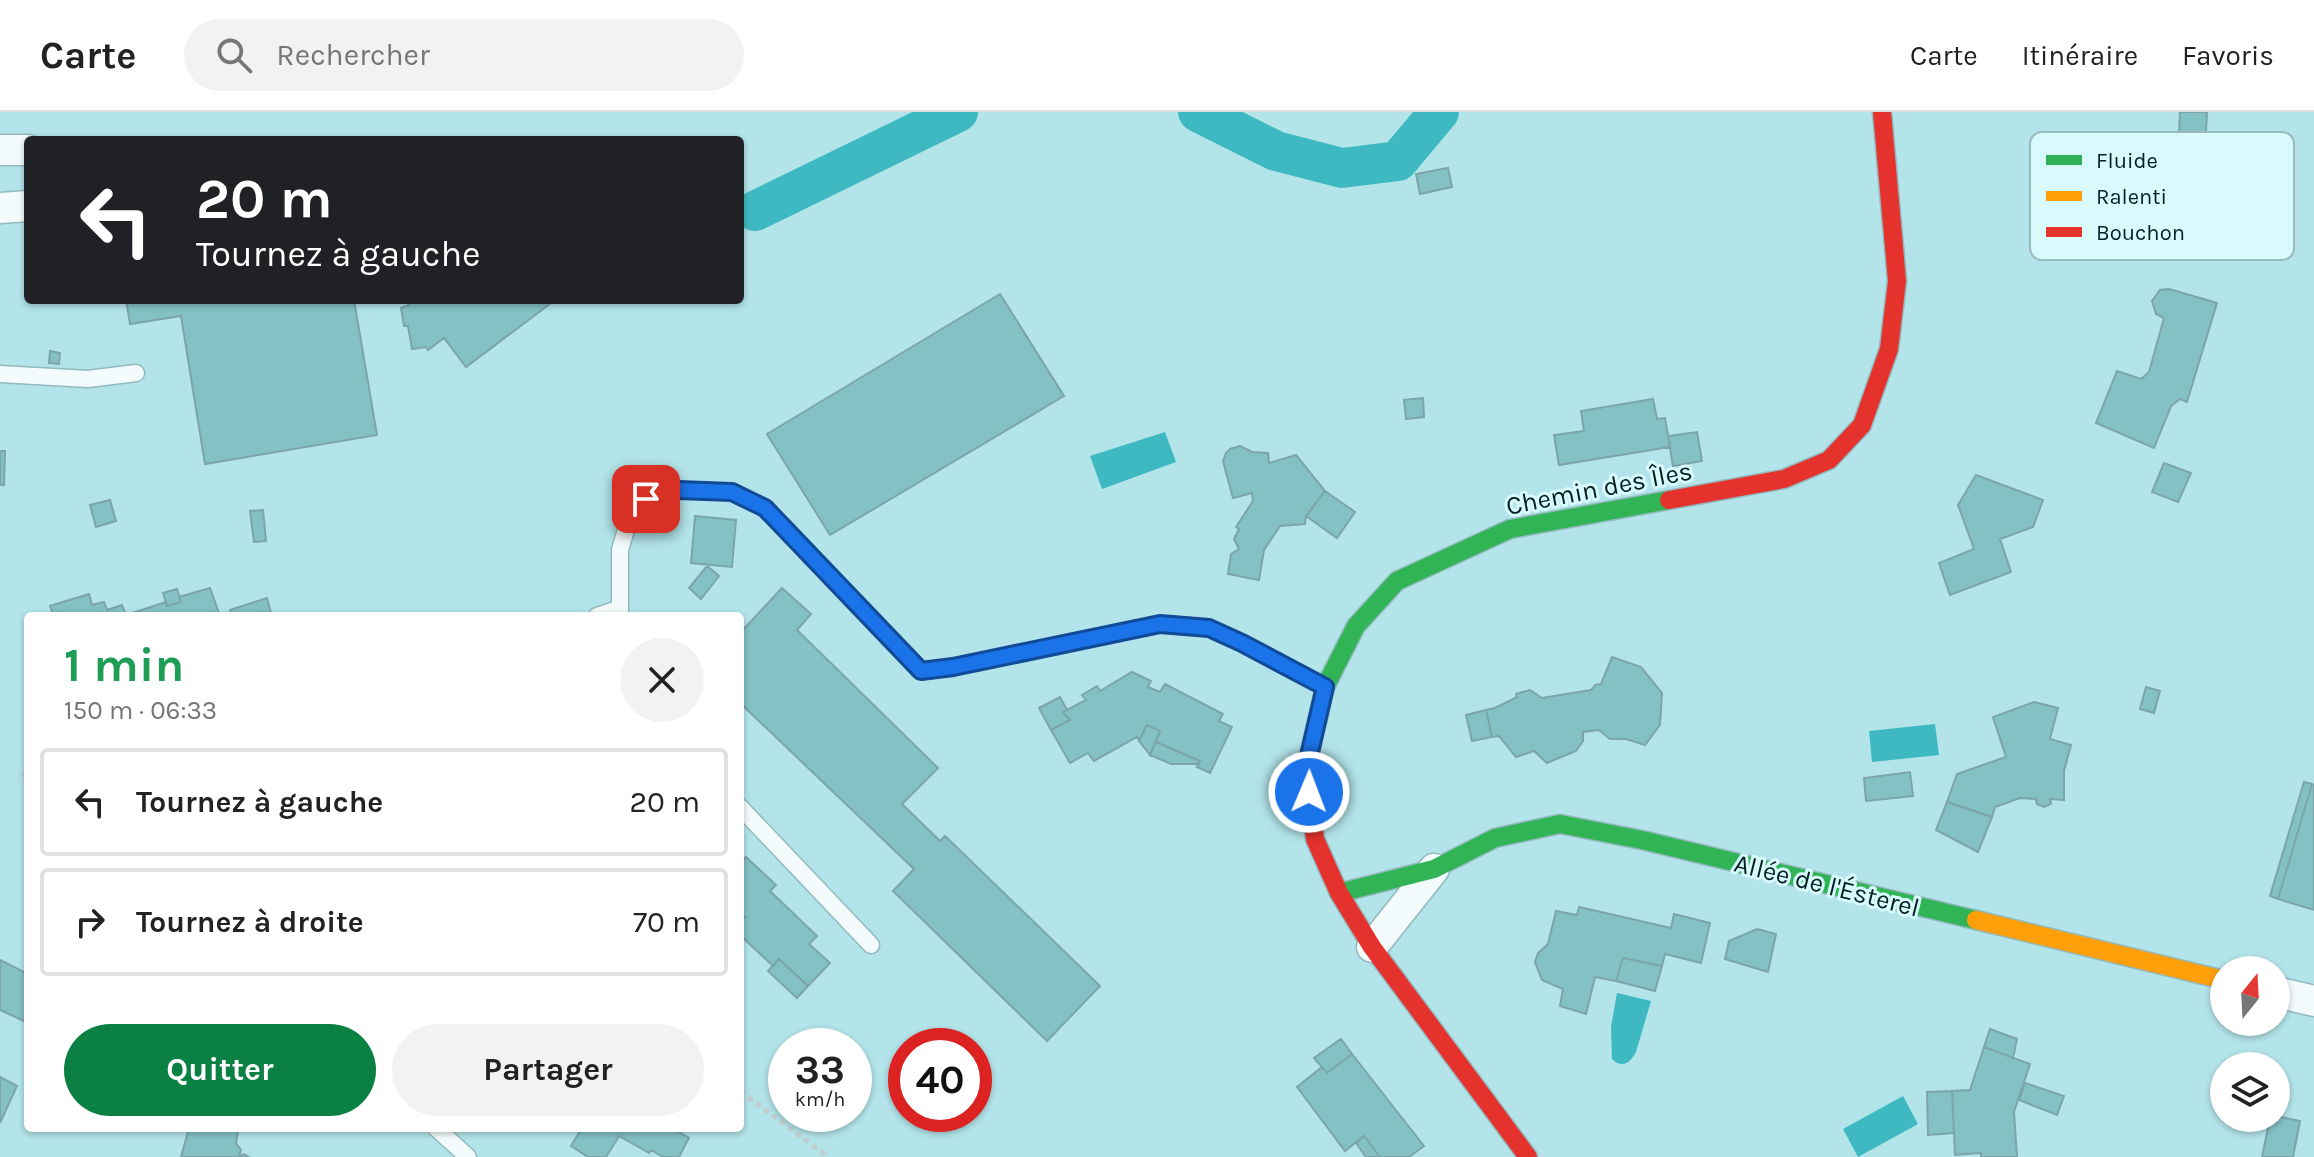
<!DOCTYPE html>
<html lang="fr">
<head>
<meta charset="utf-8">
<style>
	body { margin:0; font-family:Karla,sans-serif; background:#f2f2f2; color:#222; height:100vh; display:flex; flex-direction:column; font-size:30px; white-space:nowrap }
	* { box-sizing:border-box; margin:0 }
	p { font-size:26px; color:#767676 }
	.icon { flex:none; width:44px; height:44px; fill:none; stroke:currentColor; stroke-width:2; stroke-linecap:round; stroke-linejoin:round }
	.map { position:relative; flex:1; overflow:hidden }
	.drawer { position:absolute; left:24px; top:500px; width:720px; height:520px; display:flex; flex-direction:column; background:#fff; border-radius:8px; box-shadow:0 2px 6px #0004 }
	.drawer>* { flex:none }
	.top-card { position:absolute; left:24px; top:24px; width:720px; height:168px; border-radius:8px; box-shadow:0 2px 6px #0004; background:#202124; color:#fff; overflow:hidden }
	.needle { width:52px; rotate:18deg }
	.fabs { position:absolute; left:2210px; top:844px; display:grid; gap:16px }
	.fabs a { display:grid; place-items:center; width:80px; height:80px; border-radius:50%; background:#fff; box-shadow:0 2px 6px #0004; font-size:40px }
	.speed { position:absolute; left:768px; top:916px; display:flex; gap:16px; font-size:40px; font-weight:700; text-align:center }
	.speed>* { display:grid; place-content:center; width:104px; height:104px; border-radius:50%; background:#fff; box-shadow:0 2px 6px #0004; line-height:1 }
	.speed small { font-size:20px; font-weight:400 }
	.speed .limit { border:12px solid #d22; background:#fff; color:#111 }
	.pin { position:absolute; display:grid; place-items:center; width:68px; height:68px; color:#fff; margin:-34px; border-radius:16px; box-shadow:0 4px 12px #0006 }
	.me { position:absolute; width:88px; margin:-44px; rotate:1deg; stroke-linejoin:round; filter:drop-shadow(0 0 6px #0008) }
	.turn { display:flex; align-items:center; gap:28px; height:168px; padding:0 40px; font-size:36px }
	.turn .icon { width:104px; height:104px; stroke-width:2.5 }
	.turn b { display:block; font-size:56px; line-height:68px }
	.round { display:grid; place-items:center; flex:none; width:84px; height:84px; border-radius:42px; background:#f2f2f2 }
	.head { display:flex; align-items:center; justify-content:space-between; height:136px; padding:0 40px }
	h1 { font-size:48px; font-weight:700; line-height:60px; color:#1e9e55 }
	.action { display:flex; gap:16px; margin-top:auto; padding:16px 40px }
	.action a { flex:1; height:92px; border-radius:48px; background:#0b8043; color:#fff; font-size:32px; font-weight:700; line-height:92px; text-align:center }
	.action a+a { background:#f2f2f2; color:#222 }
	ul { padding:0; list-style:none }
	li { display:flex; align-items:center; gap:24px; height:108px; margin:0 16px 12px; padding:0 24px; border:4px solid #e0e0e0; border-radius:8px }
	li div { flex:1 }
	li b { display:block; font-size:30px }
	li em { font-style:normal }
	header { display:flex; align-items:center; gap:48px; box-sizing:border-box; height:112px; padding:0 40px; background:#fff; border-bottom:2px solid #e0e0e0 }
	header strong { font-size:38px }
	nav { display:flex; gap:44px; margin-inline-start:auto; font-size:28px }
	.search { width:560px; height:72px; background:#f2f2f2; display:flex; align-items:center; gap:20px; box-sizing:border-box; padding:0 28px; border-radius:44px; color:#767676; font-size:30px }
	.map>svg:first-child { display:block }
</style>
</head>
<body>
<header>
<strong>Carte</strong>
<div class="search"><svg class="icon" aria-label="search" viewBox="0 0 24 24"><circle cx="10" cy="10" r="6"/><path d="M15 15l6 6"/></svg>Rechercher</div>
<nav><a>Carte</a><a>Itinéraire</a><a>Favoris</a></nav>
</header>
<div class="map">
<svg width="2314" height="1045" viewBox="0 0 2314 1045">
	<rect width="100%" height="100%" fill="#b2e4e9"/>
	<!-- water -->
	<path fill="#3eb9c1" d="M 1165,320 L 1176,350 L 1102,377 L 1090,344 Z
		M 1935,612 L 1939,643 L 1872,650 L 1869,619 Z
		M 1617,881 L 1651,889 L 1636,940 C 1630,951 1622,957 1612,947 L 1611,915 Z
		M 1903,984 L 1918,1012 L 1858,1045 L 1843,1017 Z"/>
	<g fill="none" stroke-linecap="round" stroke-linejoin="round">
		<!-- canal -->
		<path stroke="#3eb9c1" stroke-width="40" d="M 1198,0 L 1276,39 L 1342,56 L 1398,49 L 1439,0
			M 755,99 L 958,0"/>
	</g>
	<!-- building -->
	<path fill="#83c1c5" stroke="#7ca5a9" stroke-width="2" d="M 2180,0 L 2207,0 L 2203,77 L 2132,74 L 2133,47 L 2178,47 Z
		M 1448,56 L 1452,75 L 1420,82 L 1416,62 Z
		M 2169,177 L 2217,191 L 2187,290 L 2180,287 L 2171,294 L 2154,336 L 2096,311 L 2117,259 L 2141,267 L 2149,260 L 2164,206 L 2156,202 L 2152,189 L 2160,178 Z
		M 1000,182 L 1064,284 L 830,423 L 767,322 Z
		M 126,188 L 354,188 L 377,323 L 205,352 L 181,204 L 130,212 Z
		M 408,188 L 555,188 L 466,255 L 444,226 L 428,238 L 426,235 L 412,237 L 408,214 L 404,214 L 401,196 L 409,193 Z
		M 50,239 L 60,241 L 59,252 L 49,251 Z
		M 1423,286 L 1424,305 L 1406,307 L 1404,288 Z
		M 1653,287 L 1657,307 L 1665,306 L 1670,335 L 1559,353 L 1554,323 L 1584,319 L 1581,299 Z
		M 1697,320 L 1702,349 L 1673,354 L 1668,324 Z
		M 1240,334 L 1252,340 L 1268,341 L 1269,351 L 1296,343 L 1325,379 L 1306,404 L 1305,412 L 1280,414 L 1264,438 L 1259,468 L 1228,462 L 1231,442 L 1239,437 L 1234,427 L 1239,417 L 1236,415 L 1253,389 L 1252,381 L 1233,386 L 1223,349 L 1226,341 L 1230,337 Z
		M 0,339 L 5,339 L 4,373 L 0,373 Z
		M 2164,351 L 2191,361 L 2178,390 L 2152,380 Z
		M 1976,363 L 2043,388 L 2033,415 L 2000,427 L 2011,460 L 1950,483 L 1939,451 L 1974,437 L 1958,393 Z
		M 1325,379 L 1355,400 L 1337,426 L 1306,404 Z
		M 110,388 L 116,409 L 96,415 L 90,393 Z
		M 263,398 L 266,429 L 254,430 L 250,399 Z
		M 695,404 L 736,408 L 732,455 L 691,451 Z
		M 707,454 L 719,464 L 701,487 L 689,476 Z
		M 210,476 L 220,504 L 54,504 L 50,494 L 89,482 L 92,493 L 104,490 L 107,498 L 122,493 L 126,503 L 166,490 L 167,494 L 181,490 L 179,485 Z
		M 782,476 L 811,502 L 797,518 L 938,656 L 902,692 L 940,729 L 945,724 L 1100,874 L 1047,929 L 893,779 L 914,757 L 740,591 L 740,521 Z
		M 177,477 L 181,490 L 167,494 L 163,481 Z
		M 267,486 L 272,504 L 232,504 L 230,498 Z
		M 1612,545 L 1641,555 L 1662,581 L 1660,613 L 1645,633 L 1626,627 L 1610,627 L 1599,618 L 1583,620 L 1583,629 L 1576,639 L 1547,651 L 1534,639 L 1516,645 L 1499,624 L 1492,625 L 1486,598 L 1495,596 L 1517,585 L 1516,582 L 1530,578 L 1542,586 L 1591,578 L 1595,573 L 1601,572 Z
		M 1132,560 L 1151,569 L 1148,575 L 1160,580 L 1165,572 L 1223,602 L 1219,609 L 1232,615 L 1210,661 L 1197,655 L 1200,649 L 1156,630 L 1160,619 L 1147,613 L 1139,629 L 1137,625 L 1094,649 L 1088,641 L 1070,651 L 1051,618 L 1070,608 L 1063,600 L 1086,588 L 1082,583 L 1097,574 L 1100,579 Z
		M 2146,575 L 2160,579 L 2154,601 L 2140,597 Z
		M 1060,585 L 1067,598 L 1063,600 L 1070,608 L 1051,618 L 1039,596 Z
		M 2034,590 L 2058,596 L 2050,627 L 2071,633 L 2064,659 L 2064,688 L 2050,687 L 2051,692 L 2044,695 L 2037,692 L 2036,687 L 2020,686 L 1995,695 L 1992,705 L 1947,690 L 1957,662 L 2006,645 L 1993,605 Z
		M 1486,598 L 1492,625 L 1472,629 L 1466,603 Z
		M 1147,613 L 1160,619 L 1150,643 L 1139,629 Z
		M 1156,630 L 1200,649 L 1198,652 L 1171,652 L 1150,643 Z
		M 1910,660 L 1913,684 L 1866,689 L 1864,666 Z
		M 2304,670 L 2312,672 L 2278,787 L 2270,784 Z
		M 2312,672 L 2314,673 L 2314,798 L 2278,787 Z
		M 1947,690 L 1992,705 L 1978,740 L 1936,718 Z
		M 746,745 L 776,773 L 770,779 L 817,824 L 809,832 L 830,851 L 808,874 L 779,847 L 773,854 L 740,823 L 740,810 L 745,805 L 740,801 L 740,751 Z
		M 1579,795 L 1671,816 L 1674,802 L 1710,811 L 1701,851 L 1665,842 L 1662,854 L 1623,846 L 1616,869 L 1595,865 L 1586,902 L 1560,894 L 1563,877 L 1542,868 L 1535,850 L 1538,841 L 1548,832 L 1556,799 L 1577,803 Z
		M 1757,817 L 1776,822 L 1768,860 L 1725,847 L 1729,829 Z
		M 1623,846 L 1662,854 L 1655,879 L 1616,869 Z
		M 779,847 L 808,874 L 797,886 L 768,859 Z
		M 0,848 L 28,862 L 28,911 L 0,898 Z
		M 1990,917 L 2017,927 L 2013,946 L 1984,935 Z
		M 1341,927 L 1352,942 L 1327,961 L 1314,946 Z
		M 1984,935 L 2030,952 L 2014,1000 L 2017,1045 L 1981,1045 L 1981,1041 L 1955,1043 L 1952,979 L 1970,978 Z
		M 1352,942 L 1424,1034 L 1409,1045 L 1380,1045 L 1364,1024 L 1345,1039 L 1297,975 L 1322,955 L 1327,961 Z
		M 0,965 L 17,974 L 0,1011 Z
		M 2025,971 L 2064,984 L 2057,1003 L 2019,988 Z
		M 1952,979 L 1954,1021 L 1928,1023 L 1927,980 Z
		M 2276,1004 L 2300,1009 L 2293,1045 L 2262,1045 L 2270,1006 L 2276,1006 Z
		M 189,1016 L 226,1016 L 238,1019 L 236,1031 L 241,1038 L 239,1044 L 244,1042 L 249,1045 L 181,1045 Z
		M 582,1016 L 672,1016 L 689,1026 L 679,1045 L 663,1045 L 651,1038 L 649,1041 L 619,1024 L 606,1045 L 588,1045 L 571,1034 Z
		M 1364,1024 L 1380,1045 L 1366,1045 L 1356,1031 Z"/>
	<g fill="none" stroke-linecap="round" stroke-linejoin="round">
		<defs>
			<path id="lane" d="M 0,262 L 88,267 L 136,261
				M 597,504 L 618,497
				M 620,504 L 620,438 L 630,404 L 646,387 L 678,378 L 732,380 L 765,396 L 921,559 L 953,555 L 1160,512 L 1209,516 L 1242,531 L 1324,574
				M 740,695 L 871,833
				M 436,1016 L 468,1045"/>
			<path id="street" d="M 0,38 L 28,38
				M 0,96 L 28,94
				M 1372,835 L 1434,757
				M 2276,880 L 2314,889"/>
			<path id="fast" d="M 1308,670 L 1306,657 L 1325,575 L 1356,514 L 1397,469 L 1510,417 L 1669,388
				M 1339,781 L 1434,757 L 1495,726 L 1560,712 L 1642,728 L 1976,808"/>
			<path id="slow" d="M 1976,808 L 2224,868"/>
			<path id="jam" d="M 1669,388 L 1784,367 L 1829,348 L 1862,313 L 1889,237 L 1897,169 L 1882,0
				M 1308,670 L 1315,727 L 1339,781 L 1372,835 L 1528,1045"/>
		</defs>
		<!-- lane casing -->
		<use href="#lane" stroke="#92babe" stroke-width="19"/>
		<!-- street casing -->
		<use href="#street" stroke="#92babe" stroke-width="33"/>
		<!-- fast casing -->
		<use href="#fast" stroke="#92babe" stroke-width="21"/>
		<!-- slow casing -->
		<use href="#slow" stroke="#92babe" stroke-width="21"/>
		<!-- jam casing -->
		<use href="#jam" stroke="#92babe" stroke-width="21"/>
		<!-- path -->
		<path stroke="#c0cfd0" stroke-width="5" stroke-dasharray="6 4" stroke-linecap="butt" d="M 28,661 L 21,664 L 28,666
			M 740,979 L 828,1045"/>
		<!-- lane -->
		<use href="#lane" stroke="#f3fbfc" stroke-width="16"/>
		<!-- street -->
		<use href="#street" stroke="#f3fbfc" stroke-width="30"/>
		<!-- fast -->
		<use href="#fast" stroke="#30b455" stroke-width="18"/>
		<!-- slow -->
		<use href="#slow" stroke="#ff9f0a" stroke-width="18"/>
		<!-- jam -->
		<use href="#jam" stroke="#e5322d" stroke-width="18"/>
	</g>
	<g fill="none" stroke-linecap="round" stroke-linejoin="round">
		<defs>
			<path id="route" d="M 646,387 L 678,378 L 732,380 L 765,396 L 921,559 L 953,555 L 1160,512 L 1209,516 L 1242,531 L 1325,575 L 1306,657 L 1309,680"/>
		</defs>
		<!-- route casing -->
		<use href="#route" stroke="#114b97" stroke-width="20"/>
		<!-- route -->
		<use href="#route" stroke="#1a73e8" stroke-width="14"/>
	</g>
	<g text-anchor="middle" stroke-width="6" stroke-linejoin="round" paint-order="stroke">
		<!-- street labels -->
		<g font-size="26" fill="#032123" stroke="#d9fafd">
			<text transform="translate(1599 376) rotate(-11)" y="9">Chemin des Îles</text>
			<text transform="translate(1827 773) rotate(14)" y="9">Allée de l'Ésterel</text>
		</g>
	</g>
	<!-- legend -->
	<rect x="2030" y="20" width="264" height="128" rx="12" fill="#d9fafd" stroke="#99b9bc" stroke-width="2"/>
	<rect x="2046" y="43" width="36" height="10" fill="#30b455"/>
	<rect x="2046" y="79" width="36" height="10" fill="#ff9f0a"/>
	<rect x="2046" y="115" width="36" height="10" fill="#e5322d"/>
	<g font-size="22" fill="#032123">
		<text x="2096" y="56">Fluide</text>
		<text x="2096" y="92">Ralenti</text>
		<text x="2096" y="128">Bouchon</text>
	</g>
</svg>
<div class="fabs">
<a><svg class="needle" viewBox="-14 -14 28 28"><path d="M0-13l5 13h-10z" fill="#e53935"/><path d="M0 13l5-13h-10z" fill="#767676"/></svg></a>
<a><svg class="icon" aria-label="layers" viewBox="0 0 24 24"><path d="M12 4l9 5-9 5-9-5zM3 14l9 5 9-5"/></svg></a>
</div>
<div class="speed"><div>33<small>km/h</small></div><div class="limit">40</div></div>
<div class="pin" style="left:646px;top:387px;background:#d93025"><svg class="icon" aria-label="arrive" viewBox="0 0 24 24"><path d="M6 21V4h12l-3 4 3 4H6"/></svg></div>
<svg class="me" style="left:1309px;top:680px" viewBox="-20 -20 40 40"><circle r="17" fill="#1a73e8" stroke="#fff" stroke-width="3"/><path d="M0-11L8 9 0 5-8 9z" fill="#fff"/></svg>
<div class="top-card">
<div class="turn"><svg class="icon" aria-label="left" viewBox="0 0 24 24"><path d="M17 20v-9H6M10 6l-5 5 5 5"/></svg><div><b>20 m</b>Tournez à gauche</div></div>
</div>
<section class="drawer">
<div class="head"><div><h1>1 min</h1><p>150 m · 06:33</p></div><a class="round"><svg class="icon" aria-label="close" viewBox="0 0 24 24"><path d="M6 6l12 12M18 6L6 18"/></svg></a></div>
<ul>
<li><svg class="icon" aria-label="left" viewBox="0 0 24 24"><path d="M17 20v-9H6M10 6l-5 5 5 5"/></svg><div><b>Tournez à gauche</b></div><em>20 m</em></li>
<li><svg class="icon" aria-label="right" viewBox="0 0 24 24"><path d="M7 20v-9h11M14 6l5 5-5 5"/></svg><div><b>Tournez à droite</b></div><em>70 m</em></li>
</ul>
<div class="action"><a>Quitter</a><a>Partager</a></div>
</section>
</div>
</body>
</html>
